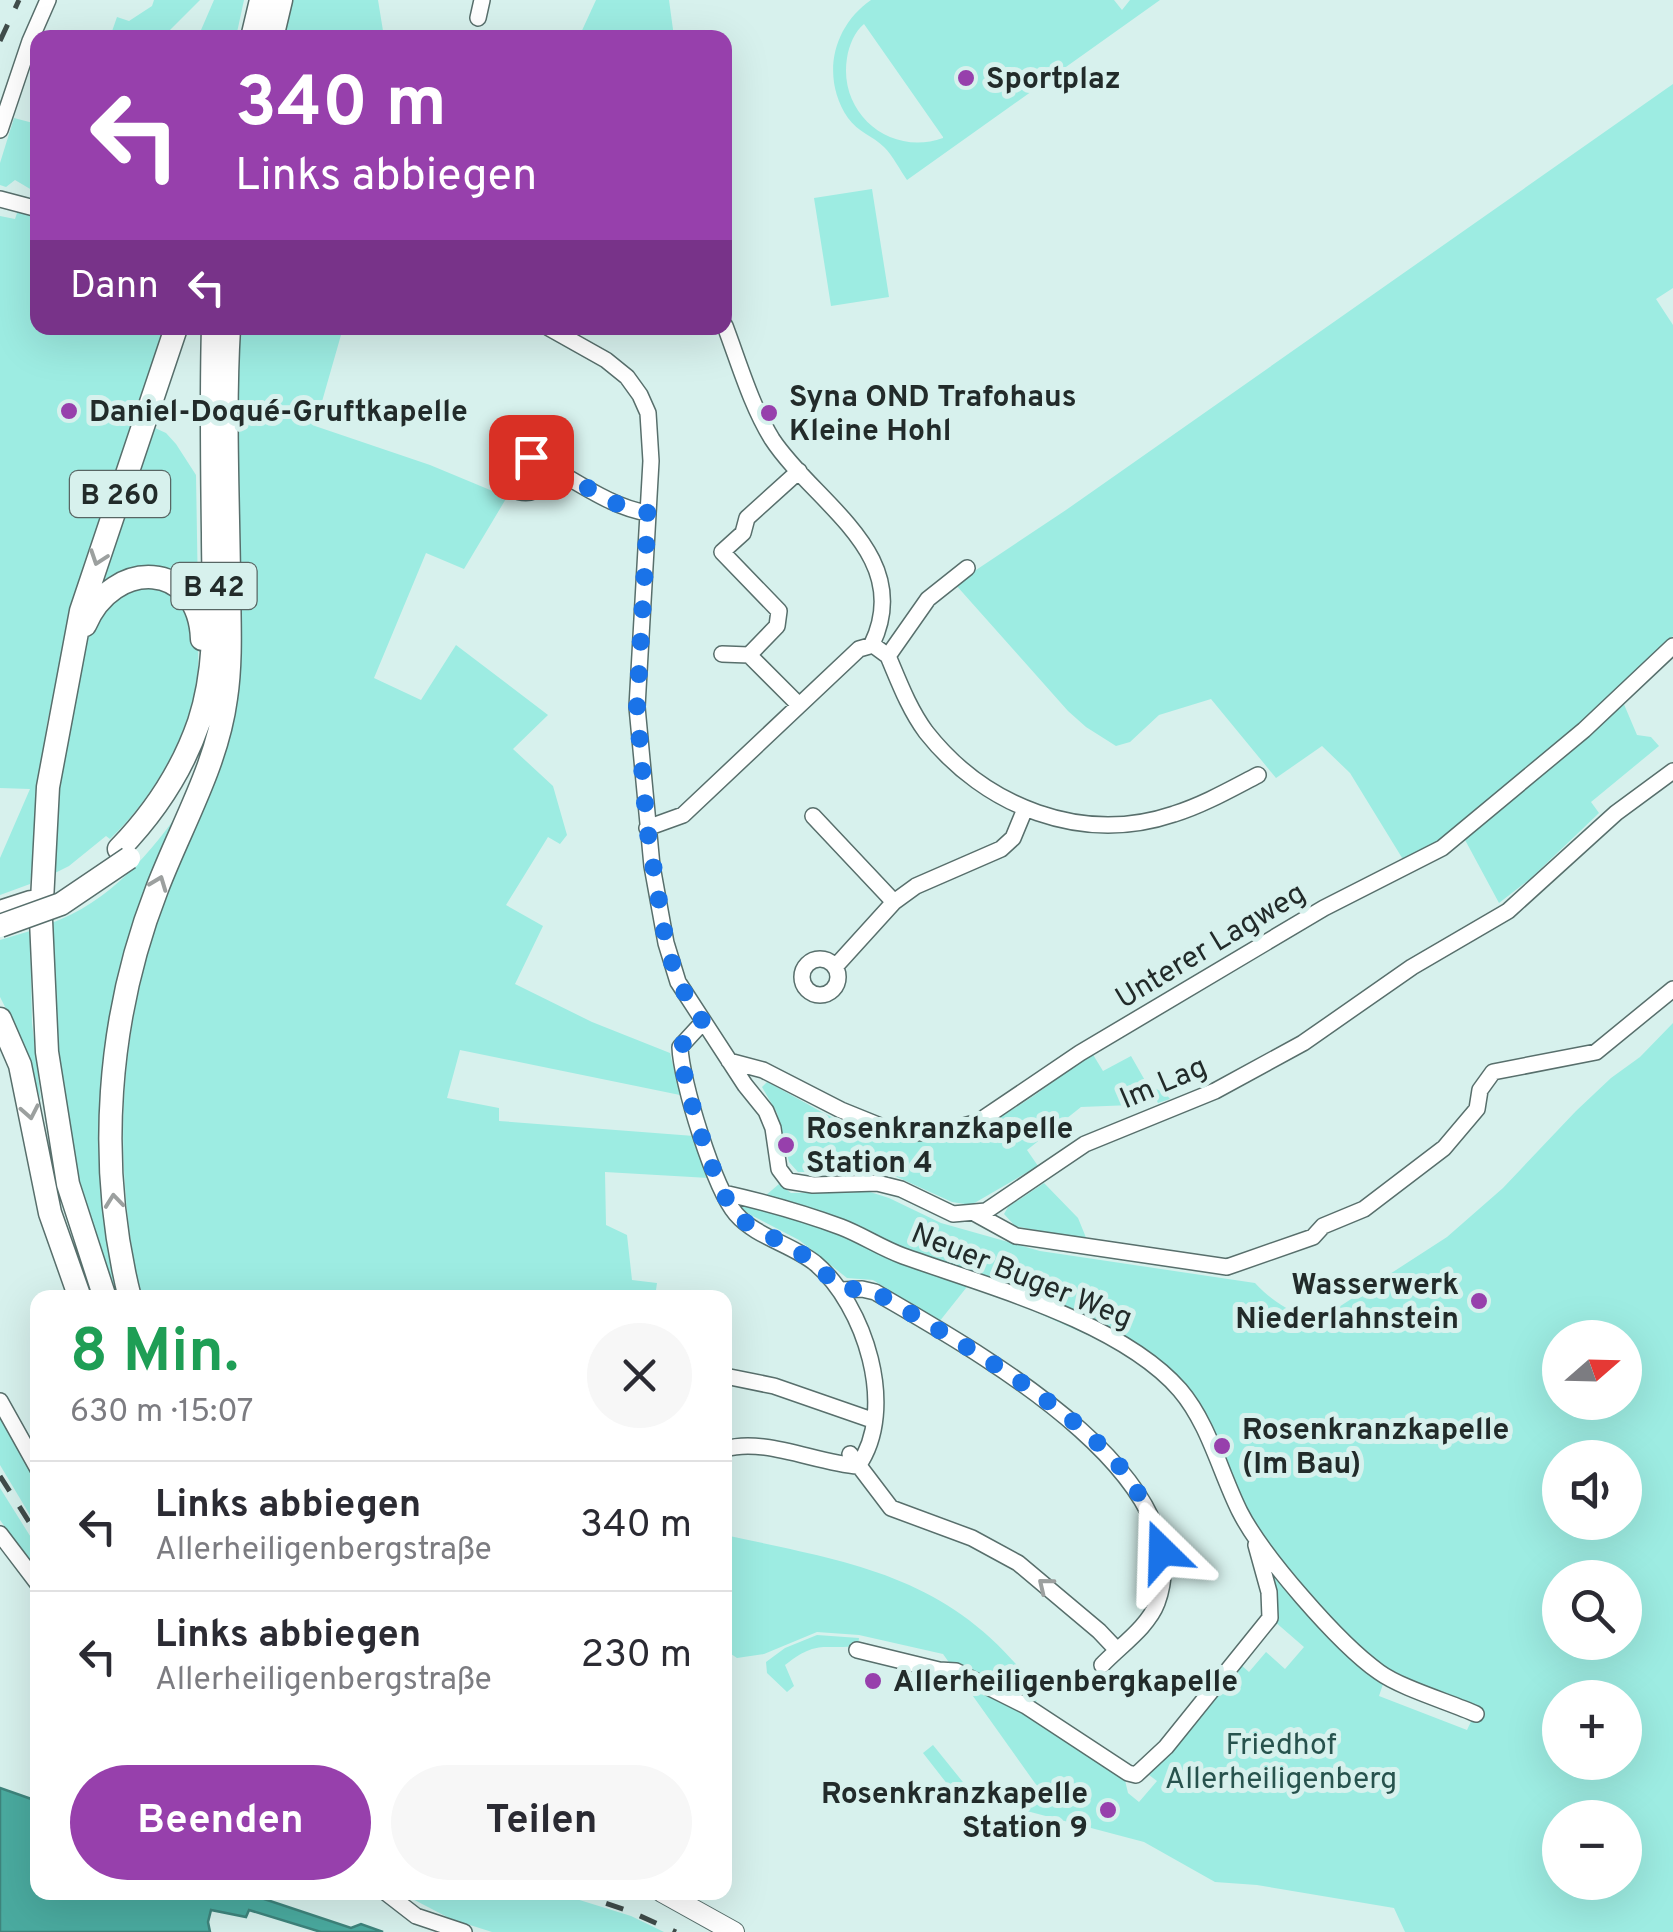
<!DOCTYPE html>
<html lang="de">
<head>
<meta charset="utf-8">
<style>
	body { margin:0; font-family:Overpass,sans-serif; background:#f7f7f7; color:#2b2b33; height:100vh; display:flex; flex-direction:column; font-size:38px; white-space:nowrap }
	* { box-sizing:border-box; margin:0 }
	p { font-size:32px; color:#7c7c81 }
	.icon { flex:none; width:55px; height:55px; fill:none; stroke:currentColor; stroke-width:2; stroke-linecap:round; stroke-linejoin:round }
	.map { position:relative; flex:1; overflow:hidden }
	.drawer { position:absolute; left:30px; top:1290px; width:702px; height:610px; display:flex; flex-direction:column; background:#fff; border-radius:20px; box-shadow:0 10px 40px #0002 }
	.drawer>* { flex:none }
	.banner { position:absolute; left:30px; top:30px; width:702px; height:305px; border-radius:20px; box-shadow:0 10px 40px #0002; background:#9740ac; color:#fff; overflow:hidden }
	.needle { width:65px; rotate:70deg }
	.controls { position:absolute; left:1542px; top:1320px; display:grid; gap:20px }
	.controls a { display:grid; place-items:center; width:100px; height:100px; border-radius:50%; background:#fff; box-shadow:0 10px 40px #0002; font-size:50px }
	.pin { position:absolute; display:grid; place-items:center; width:85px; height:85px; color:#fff; margin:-42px; border-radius:20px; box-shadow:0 5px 15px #0006 }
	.me { position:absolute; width:110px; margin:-55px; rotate:338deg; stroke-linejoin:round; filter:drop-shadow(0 0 8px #0008) }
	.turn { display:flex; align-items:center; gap:35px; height:210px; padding:0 40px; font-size:45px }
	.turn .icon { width:130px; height:130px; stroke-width:2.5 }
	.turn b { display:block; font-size:70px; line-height:85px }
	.then { display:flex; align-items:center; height:95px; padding:0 40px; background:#0003; gap:20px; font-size:38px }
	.round { display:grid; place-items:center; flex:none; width:105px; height:105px; border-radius:52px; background:#f7f7f7 }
	.headline { display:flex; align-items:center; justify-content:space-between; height:170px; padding:0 40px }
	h1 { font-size:60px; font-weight:700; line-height:75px; color:#1e9e55 }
	.primary-button { display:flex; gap:20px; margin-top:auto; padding:20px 40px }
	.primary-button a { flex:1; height:115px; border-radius:60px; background:#9740ac; color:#fff; font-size:40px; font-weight:700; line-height:115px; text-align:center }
	.primary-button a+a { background:#f7f7f7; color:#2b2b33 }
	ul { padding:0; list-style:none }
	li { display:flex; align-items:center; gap:30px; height:130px; padding:0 40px; border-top:2px solid #e1e1e2 }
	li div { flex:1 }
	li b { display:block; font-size:38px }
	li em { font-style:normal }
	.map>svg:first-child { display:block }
</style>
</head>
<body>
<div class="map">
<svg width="1673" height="1932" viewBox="0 0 1673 1932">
	<rect width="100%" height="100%" fill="#d7f1ed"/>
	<!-- green -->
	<path fill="#9dece2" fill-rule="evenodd" d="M 154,0 L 200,0 L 163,37 L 110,37 L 117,17 L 129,21 L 152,6 Z
		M 214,0 L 244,0 L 236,37 L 198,37 Z
		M 291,0 L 378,0 L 384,37 L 282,38 Z
		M 596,0 L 669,0 L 674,37 L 579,37 Z
		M 871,0 L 1114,0 L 1122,10 L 1130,0 L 1160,0 L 907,180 C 900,170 893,156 884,147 C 873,136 858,132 848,118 C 821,78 832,27 871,0 ZM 864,24 L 943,137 L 943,138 C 890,157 838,113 847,58 C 849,45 855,31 864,24 Z
		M 1673,84 L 1673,288 L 1656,299 L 1673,325 L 1673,636 L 1583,722 L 1440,843 L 1404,861 L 1350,773 L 1322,746 L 1276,778 L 1211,699 L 1159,715 L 1130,742 L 1116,746 L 1086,727 L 1068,711 L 955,584 L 1066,510 Z
		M 14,118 L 37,124 L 37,193 L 15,180 L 6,187 L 0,185 L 0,163 Z
		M 872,189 L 889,297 L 831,306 L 814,198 Z
		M 18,210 L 30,213 L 37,221 L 38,328 L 164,328 L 66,639 L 47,723 L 30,884 L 0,895 L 0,858 L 30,789 L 0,788 L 0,216 L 15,219 Z
		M 241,328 L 343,328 L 315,426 L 430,465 L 507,497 L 464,569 L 426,553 L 374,678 L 421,700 L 456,645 L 548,715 L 513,749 L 553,786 L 567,835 L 560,844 L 548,837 L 506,905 L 543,926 L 515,984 L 592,1022 L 670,1053 L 680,1095 L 460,1050 L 447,1098 L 499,1108 L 499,1121 L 694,1136 L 709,1178 L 605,1172 L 606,1225 L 627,1235 L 632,1280 L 657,1283 L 655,1297 L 141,1298 C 110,1151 119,1022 171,882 C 191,827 224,778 233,720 C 243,665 240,610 239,554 C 237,479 235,403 241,328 Z
		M 155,428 L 166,433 L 176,444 L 196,475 L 198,596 L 137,568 L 123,571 L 99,586 Z
		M 135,583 L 179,596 C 185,609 195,625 197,639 C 207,708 158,794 110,839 L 106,836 L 69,866 L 51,875 L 55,807 L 84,651 L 95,616 Z
		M 1623,702 L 1637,735 L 1651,737 L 1659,746 L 1591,802 L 1599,813 L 1530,879 L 1499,903 L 1464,838 Z
		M 187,802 L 120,990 L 123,1297 L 117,1297 C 64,1177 56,1054 49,924 C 111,902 150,853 187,802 Z
		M 30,931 L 32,1023 L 41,1101 L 23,1042 L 0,997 L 0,940 Z
		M 1673,1023 L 1673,1932 L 1405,1932 L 1394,1908 L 1257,1885 L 1215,1882 L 1144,1842 L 1023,1810 L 1042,1793 L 943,1654 L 859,1635 L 817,1632 L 764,1654 L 737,1658 L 725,1650 L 725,1535 C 853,1563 950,1575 1034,1686 L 1038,1695 L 1035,1706 L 1124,1776 L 1128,1793 L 1139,1802 L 1157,1781 L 1149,1775 L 1241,1665 L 1249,1672 L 1266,1652 L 1285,1669 L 1304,1647 L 1266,1614 L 1256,1560 L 1192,1417 L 1172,1390 L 1126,1352 L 970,1283 L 939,1322 L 873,1280 L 847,1278 L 799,1240 L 745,1212 L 740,1206 L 741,1202 L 765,1196 L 779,1184 L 791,1193 L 870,1192 L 889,1198 L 941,1223 L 1040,1251 L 1255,1283 C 1274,1303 1297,1319 1325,1316 L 1447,1237 L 1503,1188 L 1576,1111 L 1611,1078 L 1640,1057 ZM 1560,1338 L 1625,1338 L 1625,1402 L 1560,1402 ZM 1560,1458 L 1625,1458 L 1625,1522 L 1560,1522 ZM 1560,1578 L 1625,1578 L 1625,1642 L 1560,1642 ZM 1388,1669 L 1477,1709 L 1467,1730 L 1379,1696 ZM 1560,1698 L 1625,1698 L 1625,1762 L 1560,1762 ZM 1560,1818 L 1625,1818 L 1625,1882 L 1560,1882 Z
		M 1092,1053 L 1103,1071 L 1131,1056 L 1147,1084 L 1166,1094 L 1170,1099 L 1158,1103 L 1155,1097 L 1132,1105 L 1081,1107 L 1027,1150 L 1038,1166 L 971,1205 L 952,1202 L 886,1172 L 798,1172 L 789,1162 L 777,1113 L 762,1087 L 767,1082 C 802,1100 840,1125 878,1136 C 961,1160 1029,1099 1092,1053 Z
		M 1044,1183 L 1078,1218 L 1087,1240 L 1015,1226 L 1004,1214 L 1008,1207 Z
		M 0,1414 L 37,1479 L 37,1527 L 0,1465 Z
		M 0,1488 L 37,1547 L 37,1572 L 0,1520 Z
		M 817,1635 L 859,1638 L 858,1646 C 822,1650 818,1639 785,1665 L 794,1686 L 787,1692 L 767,1673 L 766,1662 L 785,1648 Z
		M 933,1745 L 979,1802 L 959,1799 L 923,1753 Z
		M 401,1893 L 557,1893 L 631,1916 L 664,1932 L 492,1932 L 451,1919 Z"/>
	<!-- water -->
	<path fill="#4aaa9f" stroke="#3e847c" stroke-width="2.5" d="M 0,1788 L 37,1801 L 38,1892 L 255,1893 L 255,1896 L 351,1928 L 361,1924 L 383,1932 L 321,1932 L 249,1910 L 246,1917 L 211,1910 L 208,1922 L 210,1932 L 0,1932 Z"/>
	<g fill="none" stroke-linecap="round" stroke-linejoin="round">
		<defs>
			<path id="minor" d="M 478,18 L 482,0
				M 0,130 L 30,41 L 48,0
				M 0,199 L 38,209
				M 725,326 C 739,363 751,405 772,439 C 814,503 915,554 872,644
				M 549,328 L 606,360 L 627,377 L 640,395 L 648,413 L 651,461 L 637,707 L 652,866 L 666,943 L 678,982 L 745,1085 L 766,1111 L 773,1128 L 779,1169 L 788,1181 L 813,1185 L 877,1183 L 901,1189 L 953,1214 L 986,1211 L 1085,1144 L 1215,1091 L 1303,1043 L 1412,967 L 1508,911 L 1616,813 L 1673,771
				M 561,472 C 546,485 533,499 512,489 L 506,478 L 511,464 L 531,457 L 533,458 C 570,476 608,507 648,513
				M 722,654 L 749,655
				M 888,656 C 899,682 909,709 926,732 C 985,807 1082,845 1174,814 C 1203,805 1231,789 1258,775
				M 798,704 L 749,655 L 777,626 L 779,611 L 722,552 L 743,533 L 747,518 L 799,471
				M 813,816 L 894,902
				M 647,828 L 683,815 L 859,649 L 873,645 L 888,656 L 928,599 L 967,568
				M802 977a18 18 0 1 1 36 0a18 18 0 1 1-36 0Z
				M 835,967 L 894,902 L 916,886 L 1001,849 L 1013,838 L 1025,809
				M 703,1022 L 680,1047 C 681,1081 714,1188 736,1214 C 756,1237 791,1244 815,1263 C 865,1305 898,1409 858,1466
				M 729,1061 L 763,1070 L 841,1110 L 883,1127 L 914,1133 L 943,1132 L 978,1122 L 1080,1053 L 1324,908 L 1442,848 L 1584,730 L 1673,646
				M 724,1193 C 764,1202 803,1213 841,1227 C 862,1235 881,1248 903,1256 C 987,1286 1121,1322 1180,1390 C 1209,1424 1220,1472 1240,1512 C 1262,1555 1338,1643 1379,1672 C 1401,1688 1449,1702 1476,1714
				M 976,1214 L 1016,1236 L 1227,1267 L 1313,1237 L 1323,1226 L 1364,1209 L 1444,1148 L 1477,1109 L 1480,1090 L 1493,1072 L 1596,1052 L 1673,989
				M 842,1290 L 862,1289 L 875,1292 C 963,1344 1205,1473 1157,1603 C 1148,1627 1120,1646 1102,1665
				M 725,1376 L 774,1386 L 872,1420
				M 0,1401 L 38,1469
				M 725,1449 C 763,1437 817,1463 858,1466
				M 850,1454 L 891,1508 L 972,1538 L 1018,1563 L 1099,1631 L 1117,1650
				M 0,1534 L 38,1584
				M 857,1650 L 939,1670 L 956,1671 L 1026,1706 L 1128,1773 L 1136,1775 L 1166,1747 L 1270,1618 L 1269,1592 L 1256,1545
				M 385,1892 L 416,1916 L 464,1932"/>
			<path id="major" d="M 662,1892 L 734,1932"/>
			<path id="highway" d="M 252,38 L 261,0
				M 272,38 L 281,0
				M 85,625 C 113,558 199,560 202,639
				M 119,849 C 155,812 182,771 199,722 C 219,662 213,595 213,533 C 212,464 211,396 213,328
				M 0,912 L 31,902
				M 0,1019 L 20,1065 L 50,1213 L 80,1298
				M 105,1298 L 68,1184 L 47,1052 L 41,920 L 48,787 L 81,611 L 176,328
				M 130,1298 C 96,1164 107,1017 157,889 C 181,826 217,766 226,698 C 232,658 229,617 229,577 C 228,494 224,410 229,328"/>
		</defs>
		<!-- minor casing -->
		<use href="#minor" stroke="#586f6c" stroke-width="18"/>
		<!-- major casing -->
		<use href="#major" stroke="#586f6c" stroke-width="22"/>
		<!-- highway casing -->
		<use href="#highway" stroke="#586f6c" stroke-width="25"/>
		<!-- minor -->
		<use href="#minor" stroke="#fff" stroke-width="15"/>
		<!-- major -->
		<use href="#major" stroke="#fff" stroke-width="20"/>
		<!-- highway -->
		<use href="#highway" stroke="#fff" stroke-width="22"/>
		<!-- rail -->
		<path stroke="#404c4a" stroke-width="5" stroke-dasharray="18 18" stroke-linecap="butt" d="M 0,41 L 19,0
			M 0,1476 L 38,1536
			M 572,1892 L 629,1911 L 676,1932"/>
		<defs>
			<path id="highway-bridge" d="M 0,926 L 61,904 L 129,858"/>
		</defs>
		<!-- highway-bridge casing -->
		<use href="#highway-bridge" stroke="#586f6c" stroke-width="25" stroke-linecap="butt"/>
		<!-- highway-bridge -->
		<use href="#highway-bridge" stroke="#fff" stroke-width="22"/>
	</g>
	<!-- one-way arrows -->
	<defs><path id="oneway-chevron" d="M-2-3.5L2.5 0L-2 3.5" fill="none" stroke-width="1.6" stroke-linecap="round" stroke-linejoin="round" transform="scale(2.5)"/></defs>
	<g stroke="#9ca09f">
		<use href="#oneway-chevron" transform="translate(98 558) rotate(109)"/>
		<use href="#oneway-chevron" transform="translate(159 883) rotate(-69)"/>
		<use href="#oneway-chevron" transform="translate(30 1112) rotate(79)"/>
		<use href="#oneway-chevron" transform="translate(114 1201) rotate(-96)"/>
		<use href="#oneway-chevron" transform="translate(1045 1585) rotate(-141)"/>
	</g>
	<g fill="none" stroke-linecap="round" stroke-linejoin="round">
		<!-- route -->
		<path stroke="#1a73e8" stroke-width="18" stroke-dasharray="0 32.4" d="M 531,457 L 619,505 L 648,513 L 637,707 L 647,828 L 666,943 L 678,982 L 703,1022 L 680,1047 C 682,1081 715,1190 736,1214 C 750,1229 772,1236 789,1246 C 810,1257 825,1274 842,1290 L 862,1288 L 875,1292 C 950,1337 1081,1409 1130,1480 C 1144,1501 1155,1527 1162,1551"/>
	</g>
	<!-- markers -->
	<g fill="#9740ac" stroke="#d7f1ed" stroke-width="4">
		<circle cx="966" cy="78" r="10"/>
		<circle cx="69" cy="411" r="10"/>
		<circle cx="769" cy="413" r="10"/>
		<circle cx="786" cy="1145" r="10"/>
		<circle cx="1479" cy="1301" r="10"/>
		<circle cx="1222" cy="1446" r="10"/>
		<circle cx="873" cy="1681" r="10"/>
		<circle cx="1108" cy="1810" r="10"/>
	</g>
	<g text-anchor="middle" stroke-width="10" stroke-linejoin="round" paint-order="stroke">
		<!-- shield labels -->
		<g fill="#d7f1ed" stroke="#586664" stroke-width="2.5">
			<rect x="70" y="471" width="100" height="46" rx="8"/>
			<rect x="171.5" y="563" width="85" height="46" rx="8"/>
		</g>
		<g font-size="28" font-weight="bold" fill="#222b2a">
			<text x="120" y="504">B 260</text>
			<text x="214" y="596">B 42</text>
		</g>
		<!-- poi labels -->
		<g font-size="30" font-weight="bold" fill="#222b2a" stroke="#d7f1ed" text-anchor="start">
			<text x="986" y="88">Sportplaz</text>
			<text x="789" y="406">Syna OND Trafohaus<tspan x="789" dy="34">Kleine Hohl</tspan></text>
			<text x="89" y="421">Daniel-Doqué-Gruftkapelle</text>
			<text x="806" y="1138">Rosenkranzkapelle<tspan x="806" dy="34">Station 4</tspan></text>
			<text x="1459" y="1294" text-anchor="end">Wasserwerk<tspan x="1459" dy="34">Niederlahnstein</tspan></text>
			<text x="1242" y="1439">Rosenkranzkapelle<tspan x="1242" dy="34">(Im Bau)</tspan></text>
			<text x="893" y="1691">Allerheiligenbergkapelle</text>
			<text x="1088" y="1803" text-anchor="end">Rosenkranzkapelle<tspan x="1088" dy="34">Station 9</tspan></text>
		</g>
		<!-- street labels -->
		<g font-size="30" fill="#222b2a" stroke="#d7f1ed">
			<text transform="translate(1210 945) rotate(-31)" y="10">Unterer Lagweg</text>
			<text transform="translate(1163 1082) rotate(-23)" y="10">Im Lag</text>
			<text transform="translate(1022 1275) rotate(22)" y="10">Neuer Buger Weg</text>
		</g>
		<!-- park labels -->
		<g font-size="30" fill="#27524d" stroke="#d7f1ed">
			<text x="1281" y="1754">Friedhof<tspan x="1281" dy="34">Allerheiligenberg</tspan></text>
		</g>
	</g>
</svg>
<div class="controls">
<a><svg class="needle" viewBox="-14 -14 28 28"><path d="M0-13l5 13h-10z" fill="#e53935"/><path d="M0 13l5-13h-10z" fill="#7c7c81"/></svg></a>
<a><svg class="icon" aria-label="sound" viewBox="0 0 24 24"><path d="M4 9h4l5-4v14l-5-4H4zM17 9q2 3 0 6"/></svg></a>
<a><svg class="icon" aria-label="search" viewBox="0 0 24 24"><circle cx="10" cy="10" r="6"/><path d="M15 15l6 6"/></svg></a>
<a>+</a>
<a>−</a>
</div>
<div class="pin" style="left:531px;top:457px;background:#d93025"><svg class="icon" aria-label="arrive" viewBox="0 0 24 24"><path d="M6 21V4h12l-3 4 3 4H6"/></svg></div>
<svg class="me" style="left:1162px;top:1551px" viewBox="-20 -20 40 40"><path d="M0-17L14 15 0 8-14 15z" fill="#1a73e8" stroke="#fff" stroke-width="4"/></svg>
<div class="banner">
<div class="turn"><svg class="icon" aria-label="left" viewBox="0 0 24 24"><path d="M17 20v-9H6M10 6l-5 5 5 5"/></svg><div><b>340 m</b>Links abbiegen</div></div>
<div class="then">Dann<svg class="icon" aria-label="left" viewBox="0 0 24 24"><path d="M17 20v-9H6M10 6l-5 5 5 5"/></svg></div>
</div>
<section class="drawer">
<div class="headline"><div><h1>8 Min.</h1><p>630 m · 15:07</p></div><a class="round"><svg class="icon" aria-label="close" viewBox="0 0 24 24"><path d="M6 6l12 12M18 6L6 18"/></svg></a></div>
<ul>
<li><svg class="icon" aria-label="left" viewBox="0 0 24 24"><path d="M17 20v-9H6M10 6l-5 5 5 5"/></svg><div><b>Links abbiegen</b><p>Allerheiligenbergstraße</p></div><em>340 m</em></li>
<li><svg class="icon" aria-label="left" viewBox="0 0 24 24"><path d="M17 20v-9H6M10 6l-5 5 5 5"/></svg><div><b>Links abbiegen</b><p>Allerheiligenbergstraße</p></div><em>230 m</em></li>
</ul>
<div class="primary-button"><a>Beenden</a><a>Teilen</a></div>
</section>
</div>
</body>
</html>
